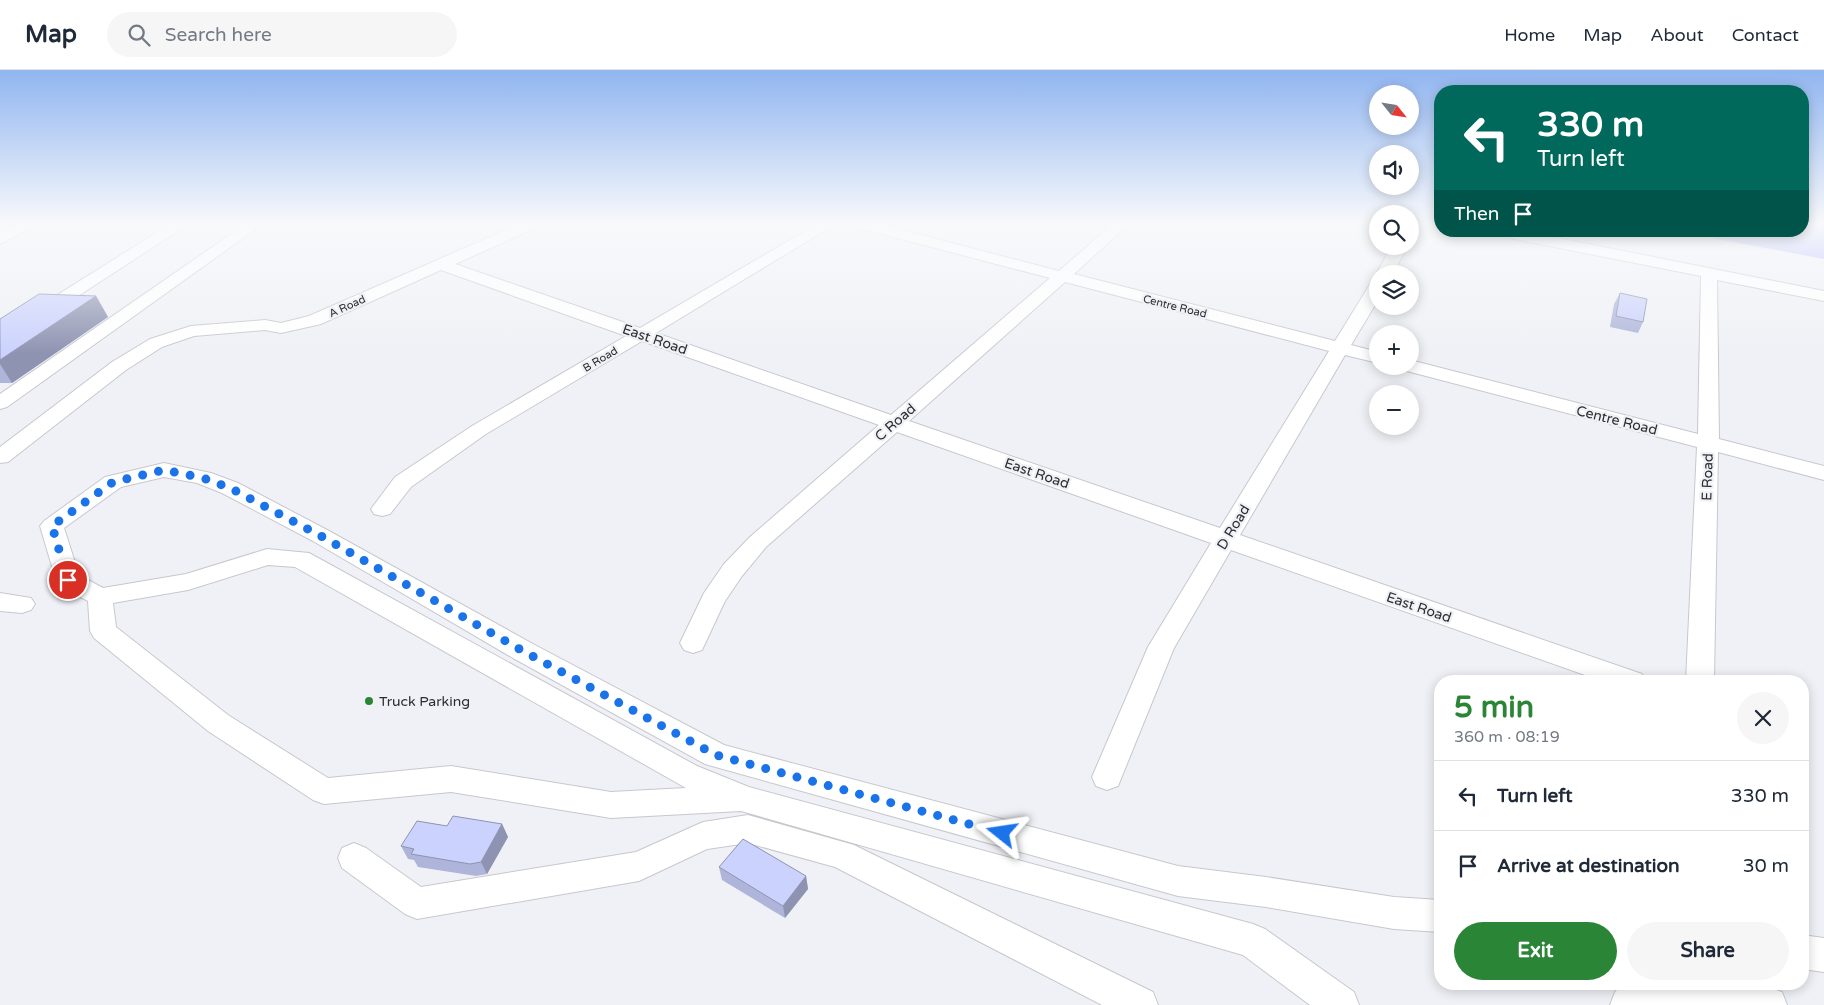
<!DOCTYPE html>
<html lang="en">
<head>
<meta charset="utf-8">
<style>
	body { margin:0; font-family:"Varela Round",sans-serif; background:#f6f6f7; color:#1f2937; height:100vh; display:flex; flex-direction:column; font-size:19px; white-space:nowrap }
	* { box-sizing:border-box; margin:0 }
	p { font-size:16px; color:#747a83 }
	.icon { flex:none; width:28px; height:28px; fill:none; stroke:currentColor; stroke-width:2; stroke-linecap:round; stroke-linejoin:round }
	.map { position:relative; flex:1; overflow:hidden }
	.sheet { position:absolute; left:1434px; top:605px; width:375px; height:315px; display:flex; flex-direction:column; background:#fff; border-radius:20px; box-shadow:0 2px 12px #0003 }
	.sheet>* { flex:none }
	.guide { position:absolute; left:1434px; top:15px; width:375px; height:152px; border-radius:20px; box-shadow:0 2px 12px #0003; background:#00695c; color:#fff; overflow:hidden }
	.needle { width:32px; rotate:120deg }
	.tools { position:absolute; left:1369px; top:15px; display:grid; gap:10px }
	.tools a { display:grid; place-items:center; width:50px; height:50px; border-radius:50%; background:#fff; box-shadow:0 2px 12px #0003; font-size:25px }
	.pin { position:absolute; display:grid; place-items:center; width:42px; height:42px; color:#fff; margin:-21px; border:2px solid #fff; border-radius:50%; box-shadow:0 1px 5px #0007 }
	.me { position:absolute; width:55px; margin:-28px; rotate:285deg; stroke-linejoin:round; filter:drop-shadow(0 0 4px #0008) }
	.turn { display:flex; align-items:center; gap:18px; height:105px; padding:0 20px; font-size:22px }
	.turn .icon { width:65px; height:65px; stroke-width:2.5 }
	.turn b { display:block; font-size:35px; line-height:42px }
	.then { display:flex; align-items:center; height:48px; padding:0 20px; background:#0003; gap:10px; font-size:19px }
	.round { display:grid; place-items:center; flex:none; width:52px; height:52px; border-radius:26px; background:#f6f6f7 }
	.headline { display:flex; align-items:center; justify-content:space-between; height:85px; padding:0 20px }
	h1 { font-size:30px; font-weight:700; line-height:38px; color:#2a8536 }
	.action { display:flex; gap:10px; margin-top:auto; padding:10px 20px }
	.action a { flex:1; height:58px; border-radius:30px; background:#2a8536; color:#fff; font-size:20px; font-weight:700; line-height:58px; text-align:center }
	.action a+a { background:#f6f6f7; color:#1f2937 }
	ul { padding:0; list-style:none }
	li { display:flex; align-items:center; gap:15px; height:70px; padding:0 20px; border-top:1px solid #e0e1e3 }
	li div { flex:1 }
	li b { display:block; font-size:19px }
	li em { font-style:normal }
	header { display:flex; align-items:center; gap:30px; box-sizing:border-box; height:70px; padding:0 25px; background:#fff; border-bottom:1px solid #e0e1e3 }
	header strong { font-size:24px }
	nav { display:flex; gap:28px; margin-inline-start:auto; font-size:18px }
	.search { width:350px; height:45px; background:#f6f6f7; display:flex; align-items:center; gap:12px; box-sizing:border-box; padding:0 18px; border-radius:28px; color:#747a83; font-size:19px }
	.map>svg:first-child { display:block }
</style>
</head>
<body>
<header>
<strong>Map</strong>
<div class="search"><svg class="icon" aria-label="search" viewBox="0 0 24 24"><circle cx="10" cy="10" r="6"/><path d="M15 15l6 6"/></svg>Search here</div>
<nav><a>Home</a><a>Map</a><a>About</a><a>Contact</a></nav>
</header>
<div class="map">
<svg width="1824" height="935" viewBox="0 0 1824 935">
	<rect width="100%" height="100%" fill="#f0f1f6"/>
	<!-- water -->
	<path fill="#acb6fd" d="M 1803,153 L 1824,153 L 1824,189 L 1675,161 L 1802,161 Z"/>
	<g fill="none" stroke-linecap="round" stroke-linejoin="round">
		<defs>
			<path id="minor" d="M 18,153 L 37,153 L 35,156 L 0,174 L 0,163 Z
				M 172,153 L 190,153 L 6,273 L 0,274 L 0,261 Z
				M 247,153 L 264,153 L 7,337 L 0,339 L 0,324 Z
				M 522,153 L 542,153 L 540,156 L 455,194 L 640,258 L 819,153 L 837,153 L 656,263 L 891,345 L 1050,208 L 851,156 L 849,153 L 875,153 L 1059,201 L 1114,153 L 1130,153 L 1074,204 L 1335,271 L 1372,211 L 1378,210 L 1378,230 L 1351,275 L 1378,282 L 1378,293 L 1345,285 L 1240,465 L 1642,604 L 1646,611 L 1602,611 L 1231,480 L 1174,578 L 1118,716 L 1107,720 L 1096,716 L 1092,707 L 1148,577 L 1211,473 L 897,362 L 766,477 L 742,506 L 725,531 L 702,580 L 693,583 L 684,580 L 680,573 L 704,523 L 724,494 L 750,467 L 879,355 L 642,271 L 486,364 L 411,417 L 390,444 L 382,446 L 374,444 L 371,439 L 395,407 L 472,356 L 626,266 L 441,200 L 321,254 L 281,263 L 265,260 L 194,266 L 162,277 L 126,300 L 8,392 L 0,393 L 0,377 L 112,292 L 150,269 L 191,256 L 265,250 L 281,253 L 309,246 ZM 1065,212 L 1329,281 L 1220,458 L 909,351 Z
				M 1410,153 L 1420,153 L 1415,162 L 1410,164 Z
				M 1492,161 L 1523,161 L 1824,221 L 1824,231 L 1717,210 L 1719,369 L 1824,396 L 1824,410 L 1718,382 L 1714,611 L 1686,611 L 1697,377 L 1403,300 L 1401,296 L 1410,296 L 1410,290 L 1698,364 L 1701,206 L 1499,166 L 1494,164 Z
				M 1392,176 L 1408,176 L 1392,204 L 1378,204 L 1378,206 L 1376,204 Z
				M 164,393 L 211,403 L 238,413 L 329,461 L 533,574 L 724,675 L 1178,796 L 1266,807 L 1394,827 L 1440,830 L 1440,862 L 1394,859 L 1266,837 L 1178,826 L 705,694 L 513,588 L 313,471 L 222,423 L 197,413 L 164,407 L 121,417 L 64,458 L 79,505 L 103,518 L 186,504 L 267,479 L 309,483 L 697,696 L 749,717 L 1253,854 L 1265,859 L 1354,922 L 1359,935 L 1310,935 L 1243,885 L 741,741 L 611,748 L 451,722 L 324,734 L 313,730 L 208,661 L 94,568 L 90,561 L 88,531 L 59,516 L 56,510 L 40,456 L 44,451 L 105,407 ZM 268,495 L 295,497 L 686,718 L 611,722 L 451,696 L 328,708 L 228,645 L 116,557 L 113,533 L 188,520 Z
				M 0,523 L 31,528 L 35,534 L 31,540 L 22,543 L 0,541 Z
				M 748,745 L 854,775 L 1153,922 L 1158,935 L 1102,935 L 835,797 L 748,773 L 707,779 L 639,811 L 417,849 L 405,844 L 342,798 L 338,788 L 342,778 L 354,773 L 366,778 L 421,817 L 636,782 L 703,752 Z
				M 1802,865 L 1824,868 L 1824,902 L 1802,899 Z
				M 1622,914 L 1757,914 L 1782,922 L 1787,935 L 1610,935 L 1615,922 Z"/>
		</defs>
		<!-- minor casing -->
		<use href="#minor" stroke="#c7c8ce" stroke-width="2"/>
		<!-- minor -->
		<use href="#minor" fill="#fff" fill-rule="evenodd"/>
	</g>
	<!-- wall -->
	<path fill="#afb5da" d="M 1620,223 L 1643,252 L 1638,263 L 1610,257 L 1614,234 Z
		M 96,226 L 108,247 L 12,313 L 0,313 L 0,249 Z
		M 502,754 L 508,767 L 487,804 L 476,806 L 418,797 L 414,790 L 408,789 L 401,776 L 447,756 Z
		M 719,797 L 806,806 L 808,819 L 785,848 L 722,810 Z"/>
	<!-- shaded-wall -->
	<path fill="#8e93b1" d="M 96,226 L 108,247 L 12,313 L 0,294 L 0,290 Z
		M 502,754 L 508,767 L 487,804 L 481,792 Z
		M 806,806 L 808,819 L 785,848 L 783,836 Z"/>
	<!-- building -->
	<path fill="#cbd2fd" stroke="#8e93b1" d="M 1620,223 L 1647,229 L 1643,252 L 1616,246 Z
		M 39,224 L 96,226 L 0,290 L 0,249 Z
		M 453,746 L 502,754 L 481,792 L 470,794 L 411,784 L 414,779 L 401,776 L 417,751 L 447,756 Z
		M 743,769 L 806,806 L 783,836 L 719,797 Z"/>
	<!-- sky -->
	<linearGradient id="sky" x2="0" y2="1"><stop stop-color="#90b5f0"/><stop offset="0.54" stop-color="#f8f9fb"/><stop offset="1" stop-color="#f8f9fb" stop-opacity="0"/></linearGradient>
	<rect width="1824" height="284" fill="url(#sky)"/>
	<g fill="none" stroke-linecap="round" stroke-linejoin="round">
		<!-- route -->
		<path stroke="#1a73e8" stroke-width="9" stroke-dasharray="0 16.2" d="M 68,510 L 52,456 L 113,412 L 164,400 L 203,408 L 230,418 L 321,466 L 523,581 L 716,685 L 1002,763"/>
	</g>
	<!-- markers -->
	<circle fill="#2a8536" stroke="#f0f1f6" stroke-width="2" cx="369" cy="631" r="5"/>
	<g text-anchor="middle" stroke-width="4.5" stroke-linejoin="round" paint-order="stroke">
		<!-- far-street labels -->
		<g font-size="11" fill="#2b2c2e" stroke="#f0f1f6">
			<text transform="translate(347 236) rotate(-24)" y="4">A Road</text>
			<text transform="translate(1175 236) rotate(14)" y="4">Centre Road</text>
			<text transform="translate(600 289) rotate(-31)" y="4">B Road</text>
		</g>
		<!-- street labels -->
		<g font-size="14" fill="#2b2c2e" stroke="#f0f1f6">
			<text transform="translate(655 269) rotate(19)" y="5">East Road</text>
			<text transform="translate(1617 350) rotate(14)" y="5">Centre Road</text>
			<text transform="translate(895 352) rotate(-41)" y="5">C Road</text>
			<text transform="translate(1037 403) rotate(19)" y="5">East Road</text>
			<text transform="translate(1707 407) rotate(-88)" y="5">E Road</text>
			<text transform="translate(1233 457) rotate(-59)" y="5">D Road</text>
			<text transform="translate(1419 537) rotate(19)" y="5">East Road</text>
		</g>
		<!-- poi labels -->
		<g font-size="14" fill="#2b2c2e" stroke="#f0f1f6" text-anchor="start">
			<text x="379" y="636">Truck Parking</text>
		</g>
	</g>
</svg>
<div class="tools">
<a><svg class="needle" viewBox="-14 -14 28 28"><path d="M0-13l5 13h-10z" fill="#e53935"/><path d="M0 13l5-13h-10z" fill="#747a83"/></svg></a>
<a><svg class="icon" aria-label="sound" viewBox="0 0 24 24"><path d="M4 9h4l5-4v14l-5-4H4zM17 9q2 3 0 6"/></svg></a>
<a><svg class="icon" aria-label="search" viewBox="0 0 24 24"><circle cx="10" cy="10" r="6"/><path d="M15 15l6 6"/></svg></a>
<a><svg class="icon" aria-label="layers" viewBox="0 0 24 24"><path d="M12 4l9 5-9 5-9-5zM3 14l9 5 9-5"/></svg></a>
<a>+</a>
<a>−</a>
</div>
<div class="pin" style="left:68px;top:510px;background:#d93025"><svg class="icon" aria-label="arrive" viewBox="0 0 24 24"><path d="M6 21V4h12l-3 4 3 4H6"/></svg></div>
<svg class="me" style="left:1002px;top:763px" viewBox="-20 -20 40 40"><path d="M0-17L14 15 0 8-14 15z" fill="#1a73e8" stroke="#fff" stroke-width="4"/></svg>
<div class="guide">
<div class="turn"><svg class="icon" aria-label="left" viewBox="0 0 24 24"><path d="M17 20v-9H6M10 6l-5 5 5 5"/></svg><div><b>330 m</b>Turn left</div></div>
<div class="then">Then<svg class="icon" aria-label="arrive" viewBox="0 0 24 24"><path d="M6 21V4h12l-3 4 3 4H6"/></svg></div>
</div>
<section class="sheet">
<div class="headline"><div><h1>5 min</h1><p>360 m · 08:19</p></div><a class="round"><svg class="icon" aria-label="close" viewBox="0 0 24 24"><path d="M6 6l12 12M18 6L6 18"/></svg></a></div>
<ul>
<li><svg class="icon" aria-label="left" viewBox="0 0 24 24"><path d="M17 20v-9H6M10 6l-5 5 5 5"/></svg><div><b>Turn left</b></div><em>330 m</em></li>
<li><svg class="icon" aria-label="arrive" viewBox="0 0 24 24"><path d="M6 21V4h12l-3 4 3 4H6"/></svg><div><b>Arrive at destination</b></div><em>30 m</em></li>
</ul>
<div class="action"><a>Exit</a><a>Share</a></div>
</section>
</div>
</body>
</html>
